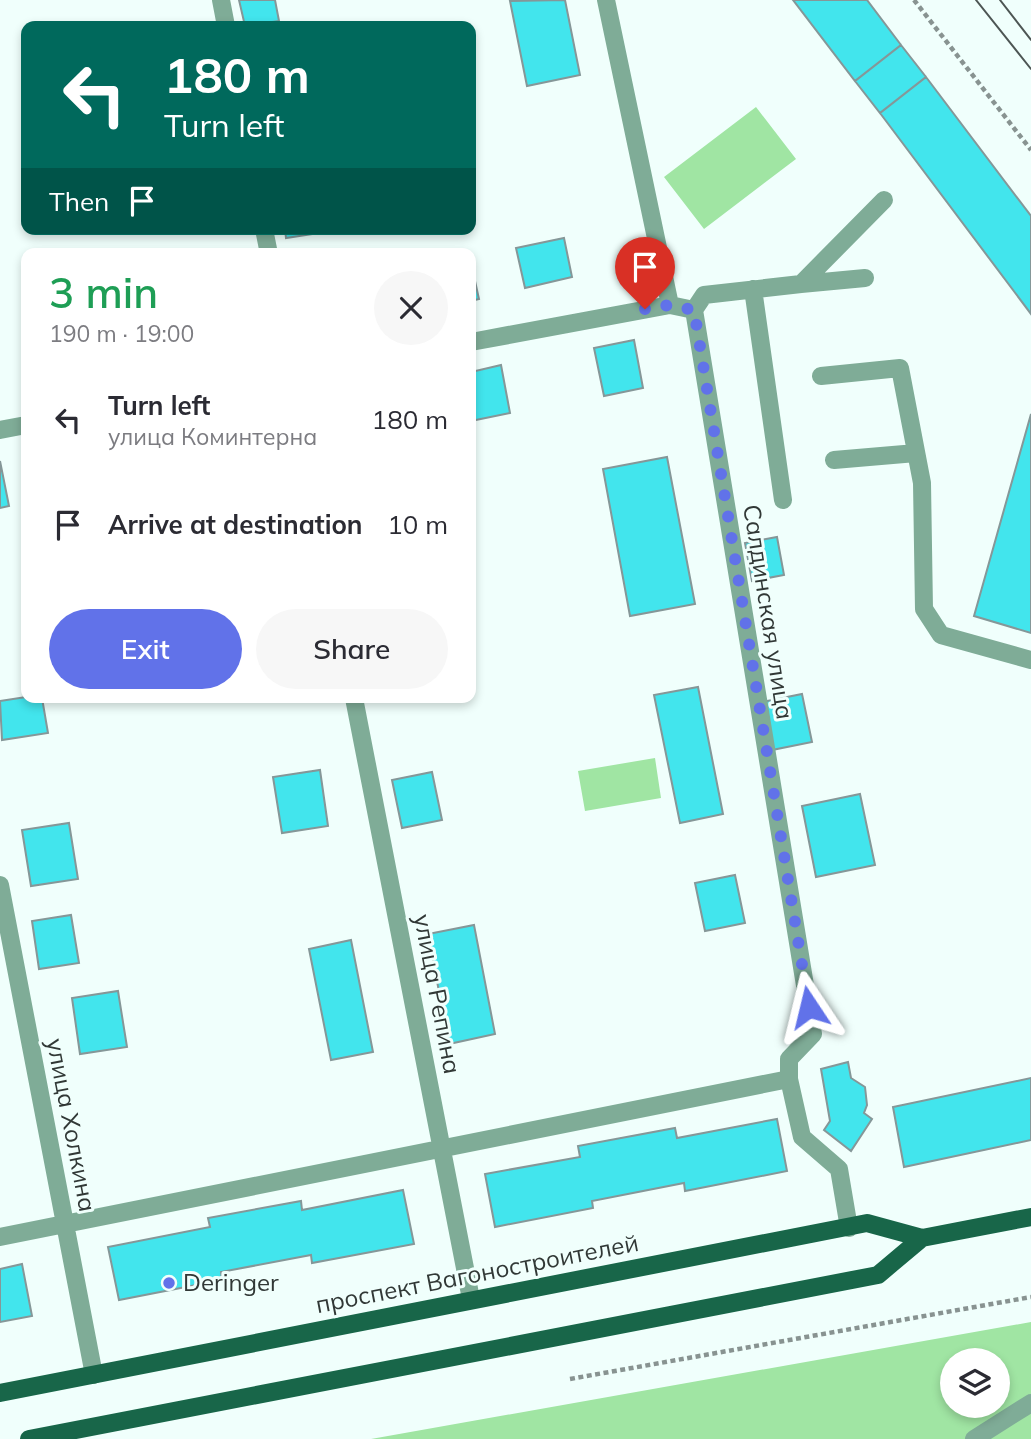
<!DOCTYPE html>
<html lang="en">
<head>
<meta charset="utf-8">
<style>
	body { margin:0; font-family:Mulish,sans-serif; background:#f7f7f7; color:#2b2b33; height:100vh; display:flex; flex-direction:column; font-size:26px; white-space:nowrap }
	* { box-sizing:border-box; margin:0 }
	p { font-size:23px; color:#7c7c81 }
	.icon { flex:none; width:38px; height:38px; fill:none; stroke:currentColor; stroke-width:2; stroke-linecap:round; stroke-linejoin:round }
	.map { position:relative; flex:1; overflow:hidden }
	.side { position:absolute; left:21px; top:248px; width:455px; height:455px; display:flex; flex-direction:column; background:#fff; border-radius:14px; box-shadow:0 4px 10px #0003 }
	.side>* { flex:none }
	.hud { position:absolute; left:21px; top:21px; width:455px; height:214px; border-radius:14px; box-shadow:0 4px 10px #0003; background:#00695c; color:#fff; overflow:hidden }
	.fabs { position:absolute; left:940px; top:1348px; display:grid; gap:14px }
	.fabs a { display:grid; place-items:center; width:70px; height:70px; border-radius:50%; background:#fff; box-shadow:0 4px 10px #0003; font-size:35px }
	.pin { position:absolute; display:grid; place-items:center; width:60px; height:60px; color:#fff; margin:-72px -30px; border-radius:50% 50% 50% 0; rotate:-45deg; box-shadow:0 0 7px #0007 }
	.pin .icon { rotate:45deg }
	.me { position:absolute; width:77px; margin:-38px; rotate:350deg; stroke-linejoin:round; filter:drop-shadow(0 0 5px #0008) }
	.turn { display:flex; align-items:center; gap:24px; height:147px; padding:0 28px; font-size:32px }
	.turn .icon { width:91px; height:91px; stroke-width:2.5 }
	.turn b { display:block; font-size:49px; line-height:60px }
	.then { display:flex; align-items:center; height:66px; padding:0 28px; background:#0003; gap:14px; font-size:26px }
	.round { display:grid; place-items:center; flex:none; width:74px; height:74px; border-radius:37px; background:#f7f7f7 }
	.head { display:flex; align-items:center; justify-content:space-between; height:119px; padding:0 28px }
	h1 { font-size:42px; font-weight:600; line-height:52px; color:#1e9e55 }
	.button { display:flex; gap:14px; margin-top:auto; padding:14px 28px }
	.button a { flex:1; height:80px; border-radius:42px; background:#6172e9; color:#fff; font-size:28px; font-weight:600; line-height:80px; text-align:center }
	.button a+a { background:#f7f7f7; color:#2b2b33 }
	ul { padding:0; list-style:none }
	li { display:flex; align-items:center; gap:21px; height:105px; padding:0 28px }
	li div { flex:1 }
	li b { display:block; font-size:26px }
	li em { font-style:normal }
	.map>svg:first-child { display:block }
</style>
</head>
<body>
<div class="map">
<svg width="1031" height="1439" viewBox="0 0 1031 1439">
	<rect width="100%" height="100%" fill="#f0fffc"/>
	<!-- green -->
	<path fill="#a0e5a3" fill-rule="evenodd" d="M 756,107 L 796,159 L 704,229 L 664,177 Z
		M 655,758 L 661,798 L 585,811 L 578,771 Z
		M 1031,1322 L 1031,1439 L 371,1439 ZM 952,1360 L 998,1360 L 998,1405 L 952,1405 Z"/>
	<!-- building -->
	<path fill="#42e5ed" stroke="#859798" stroke-width="2" d="M 239,0 L 275,0 L 279,21 L 245,26 Z
		M 565,0 L 580,75 L 527,86 L 510,1 Z
		M 793,0 L 867,0 L 901,45 L 855,81 Z
		M 901,45 L 926,77 L 880,113 L 855,81 Z
		M 926,77 L 1031,216 L 1031,314 L 880,113 Z
		M 285,229 L 326,229 L 326,232 L 286,238 Z
		M 564,238 L 572,277 L 525,288 L 516,248 Z
		M 471,263 L 479,299 L 471,301 Z
		M 634,340 L 643,388 L 604,396 L 594,348 Z
		M 501,365 L 510,413 L 471,421 L 471,372 Z
		M 1031,414 L 1031,633 L 974,616 Z
		M 667,457 L 695,604 L 630,616 L 603,469 Z
		M 0,461 L 9,506 L 0,508 Z
		M 777,537 L 784,575 L 752,581 L 745,543 Z
		M 698,687 L 723,814 L 680,823 L 654,695 Z
		M 802,694 L 812,742 L 772,750 L 762,702 Z
		M 26,697 L 42,698 L 48,733 L 2,740 L 0,701 Z
		M 320,770 L 328,826 L 282,833 L 273,777 Z
		M 432,772 L 442,820 L 402,828 L 392,780 Z
		M 860,794 L 875,865 L 816,877 L 802,806 Z
		M 69,823 L 78,879 L 31,886 L 22,830 Z
		M 735,875 L 745,923 L 705,931 L 695,883 Z
		M 71,915 L 79,963 L 39,969 L 32,921 Z
		M 474,925 L 495,1034 L 449,1044 L 428,934 Z
		M 351,940 L 373,1052 L 331,1060 L 309,949 Z
		M 118,991 L 127,1047 L 80,1054 L 72,998 Z
		M 848,1062 L 851,1078 L 865,1087 L 867,1105 L 864,1113 L 872,1119 L 851,1151 L 824,1130 L 830,1121 L 821,1069 Z
		M 1031,1078 L 1031,1140 L 904,1167 L 893,1107 Z
		M 777,1119 L 787,1171 L 685,1191 L 684,1183 L 592,1201 L 593,1208 L 495,1227 L 485,1174 L 580,1157 L 578,1146 L 675,1128 L 677,1138 Z
		M 403,1190 L 414,1244 L 312,1263 L 311,1255 L 221,1272 L 222,1280 L 119,1300 L 108,1247 L 210,1227 L 208,1218 L 301,1201 L 302,1210 Z
		M 22,1264 L 32,1316 L 0,1322 L 0,1269 Z"/>
	<g fill="none" stroke-linecap="round" stroke-linejoin="round">
		<!-- path -->
		<path stroke="#889391" stroke-width="4.5" stroke-dasharray="5 3.5" stroke-linecap="butt" d="M 914,0 L 1031,150
			M 570,1379 L 1031,1297"/>
		<!-- minor -->
		<path stroke="#7fac97" stroke-width="18" d="M 221,0 L 226,26
			M 606,0 L 670,305 L 694,310 L 813,1034 L 789,1059 L 789,1079 L 802,1137 L 839,1169 L 849,1228
			M 264,229 L 269,254
			M 801,284 L 865,278
			M 753,289 L 783,500
			M 694,310 L 704,295 L 801,284 L 884,200
			M 471,342 L 670,305
			M 821,376 L 900,368 L 922,483 L 924,609 L 941,635 L 1031,660
			M 0,430 L 26,425
			M 834,460 L 916,453
			M 354,698 L 471,1299
			M 0,885 L 94,1375
			M 0,1237 L 789,1079
			M 974,1439 L 1031,1403"/>
		<!-- major -->
		<path stroke="#186649" stroke-width="18" d="M 0,1393 L 867,1223 L 922,1238 L 1031,1217
			M 29,1439 L 878,1275 L 922,1238"/>
		<!-- tram -->
		<path stroke="#4d5654" stroke-width="2" d="M 976,0 L 1031,69
			M 1000,0 L 1031,40"/>
	</g>
	<g fill="none" stroke-linecap="round" stroke-linejoin="round">
		<!-- route -->
		<path stroke="#6172e9" stroke-width="12" stroke-dasharray="0 21.6" d="M 645,309 L 670,305 L 694,310 L 809,1007"/>
	</g>
	<!-- markers -->
	<circle fill="#6172e9" stroke="#f0fffc" stroke-width="2.5" cx="169" cy="1283" r="7"/>
	<g text-anchor="middle" stroke-width="6" stroke-linejoin="round" paint-order="stroke">
		<!-- street labels -->
		<g font-size="24" fill="#313836" stroke="#f0fffc">
			<text transform="translate(768 612) rotate(81)" y="8">Салдинская улица</text>
			<text transform="translate(437 994) rotate(79)" y="8">улица Репина</text>
			<text transform="translate(71 1125) rotate(79)" y="8">улица Холкина</text>
			<text transform="translate(477 1274) rotate(-11)" y="8">проспект Вагоностроителей</text>
		</g>
		<!-- poi labels -->
		<g font-size="24" fill="#313836" stroke="#f0fffc" text-anchor="start">
			<text x="183" y="1291">Deringer</text>
		</g>
	</g>
</svg>
<div class="fabs">
<a><svg class="icon" aria-label="layers" viewBox="0 0 24 24"><path d="M12 4l9 5-9 5-9-5zM3 14l9 5 9-5"/></svg></a>
</div>
<div class="pin" style="left:645px;top:309px;background:#d93025"><svg class="icon" aria-label="arrive" viewBox="0 0 24 24"><path d="M6 21V4h12l-3 4 3 4H6"/></svg></div>
<svg class="me" style="left:809px;top:1007px" viewBox="-20 -20 40 40"><path d="M0-17L14 15 0 8-14 15z" fill="#6172e9" stroke="#fff" stroke-width="4"/></svg>
<div class="hud">
<div class="turn"><svg class="icon" aria-label="left" viewBox="0 0 24 24"><path d="M17 20v-9H6M10 6l-5 5 5 5"/></svg><div><b>180 m</b>Turn left</div></div>
<div class="then">Then<svg class="icon" aria-label="arrive" viewBox="0 0 24 24"><path d="M6 21V4h12l-3 4 3 4H6"/></svg></div>
</div>
<section class="side">
<div class="head"><div><h1>3 min</h1><p>190 m · 19:00</p></div><a class="round"><svg class="icon" aria-label="close" viewBox="0 0 24 24"><path d="M6 6l12 12M18 6L6 18"/></svg></a></div>
<ul>
<li><svg class="icon" aria-label="left" viewBox="0 0 24 24"><path d="M17 20v-9H6M10 6l-5 5 5 5"/></svg><div><b>Turn left</b><p>улица Коминтерна</p></div><em>180 m</em></li>
<li><svg class="icon" aria-label="arrive" viewBox="0 0 24 24"><path d="M6 21V4h12l-3 4 3 4H6"/></svg><div><b>Arrive at destination</b></div><em>10 m</em></li>
</ul>
<div class="button"><a>Exit</a><a>Share</a></div>
</section>
</div>
</body>
</html>
